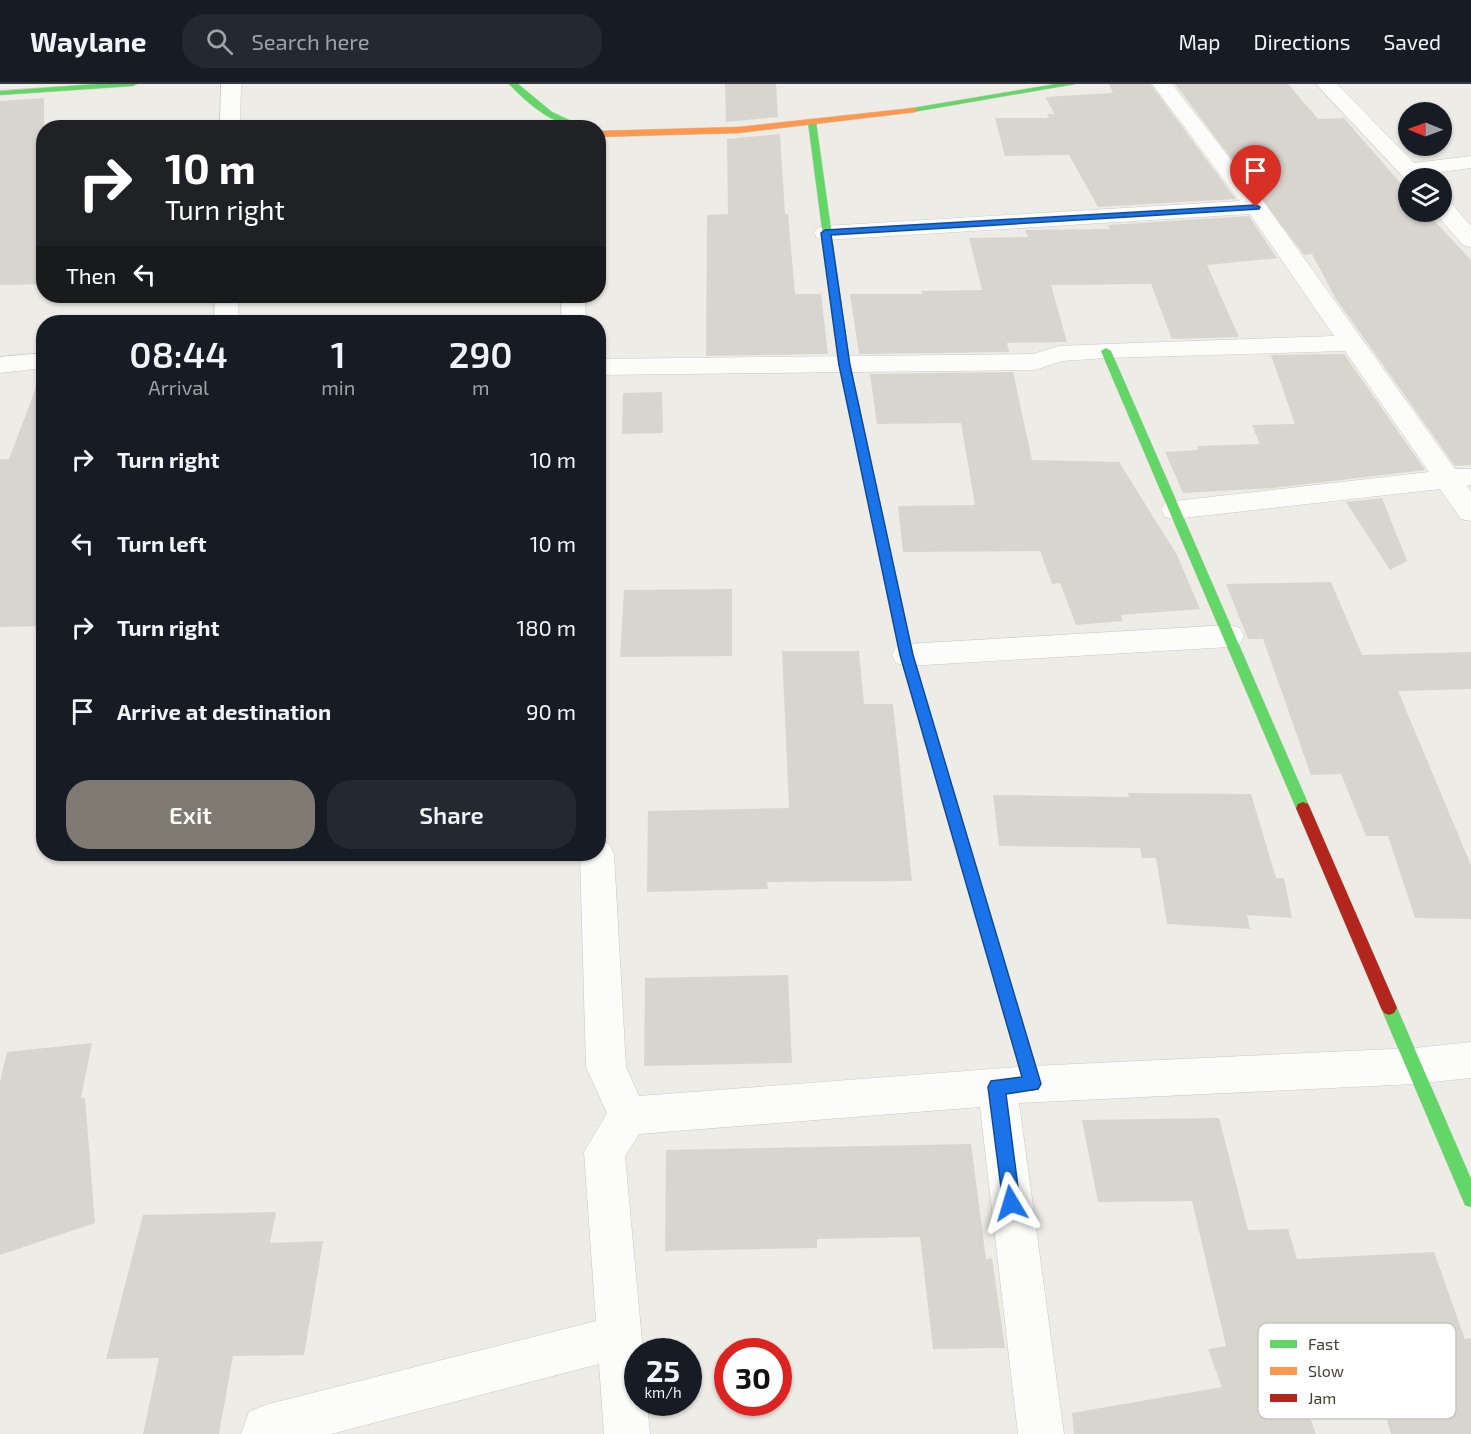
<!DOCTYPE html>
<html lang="en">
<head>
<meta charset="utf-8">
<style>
	body { margin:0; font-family:"Exo 2",sans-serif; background:#242831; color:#f1f3f6; height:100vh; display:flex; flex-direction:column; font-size:22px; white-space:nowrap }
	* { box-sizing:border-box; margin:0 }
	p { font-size:20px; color:#9ea1a6 }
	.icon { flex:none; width:33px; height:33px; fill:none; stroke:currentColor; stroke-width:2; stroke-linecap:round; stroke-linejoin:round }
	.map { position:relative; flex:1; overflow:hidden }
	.drawer { position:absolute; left:36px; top:231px; width:570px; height:546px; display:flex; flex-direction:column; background:#171b24; border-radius:24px; box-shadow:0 2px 4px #0004 }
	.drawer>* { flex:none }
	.top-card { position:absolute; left:36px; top:36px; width:570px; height:183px; border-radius:24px; box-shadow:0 2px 4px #0004; background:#202124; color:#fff; overflow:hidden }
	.needle { width:39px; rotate:271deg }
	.controls { position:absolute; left:1398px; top:18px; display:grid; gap:12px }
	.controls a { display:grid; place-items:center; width:54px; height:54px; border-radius:50%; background:#171b24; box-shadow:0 2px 4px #0004; font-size:30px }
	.speed { position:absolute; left:624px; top:1254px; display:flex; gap:12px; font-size:30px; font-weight:700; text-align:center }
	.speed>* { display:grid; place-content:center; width:78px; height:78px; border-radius:50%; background:#171b24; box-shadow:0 2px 4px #0004; line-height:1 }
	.speed small { font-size:15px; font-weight:400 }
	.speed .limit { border:9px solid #d22; background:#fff; color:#111 }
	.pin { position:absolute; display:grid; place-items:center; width:51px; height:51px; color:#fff; margin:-62px -26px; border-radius:50% 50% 50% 0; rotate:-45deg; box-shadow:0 0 6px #0007 }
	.pin .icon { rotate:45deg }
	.me { position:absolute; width:66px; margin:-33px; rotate:353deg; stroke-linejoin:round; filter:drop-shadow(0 0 4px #0008) }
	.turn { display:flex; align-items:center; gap:21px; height:126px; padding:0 30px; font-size:27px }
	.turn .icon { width:78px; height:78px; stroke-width:2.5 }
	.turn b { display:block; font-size:42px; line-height:51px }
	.then { display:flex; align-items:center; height:57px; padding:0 30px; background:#0003; gap:12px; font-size:22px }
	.eta { display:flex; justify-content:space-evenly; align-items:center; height:102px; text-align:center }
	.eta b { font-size:36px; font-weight:600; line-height:42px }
	.button { display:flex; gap:12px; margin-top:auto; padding:12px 30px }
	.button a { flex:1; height:69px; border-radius:24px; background:#7f7a72; color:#fff; font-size:24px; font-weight:600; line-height:69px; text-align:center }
	.button a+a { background:#242831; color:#f1f3f6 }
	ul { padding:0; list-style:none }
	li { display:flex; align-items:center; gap:18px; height:84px; padding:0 30px }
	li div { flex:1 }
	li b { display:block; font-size:22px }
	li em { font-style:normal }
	header { display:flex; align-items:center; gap:36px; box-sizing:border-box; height:84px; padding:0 30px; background:#171b24; border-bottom:2px solid #363941 }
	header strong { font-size:28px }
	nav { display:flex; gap:33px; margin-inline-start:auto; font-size:21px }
	.search { width:420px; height:54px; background:#242831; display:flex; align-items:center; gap:15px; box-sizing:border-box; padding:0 21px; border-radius:24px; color:#9ea1a6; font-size:22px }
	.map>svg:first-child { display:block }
</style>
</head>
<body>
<header>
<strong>Waylane</strong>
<div class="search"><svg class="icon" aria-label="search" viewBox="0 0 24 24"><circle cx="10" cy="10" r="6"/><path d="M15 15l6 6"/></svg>Search here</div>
<nav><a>Map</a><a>Directions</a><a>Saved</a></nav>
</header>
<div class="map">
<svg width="1471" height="1350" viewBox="0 0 1471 1350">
	<rect width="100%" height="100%" fill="#eeece6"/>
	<!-- building -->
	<path fill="#d8d5cf" d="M 725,0 L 776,0 L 778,33 L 726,38 Z
		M 1109,0 L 1150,0 L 1236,115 L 1098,123 L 1069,71 L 1005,72 L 995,34 L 1049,34 L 1047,30 L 1055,30 L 1045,13 L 1113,9 Z
		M 1175,0 L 1288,0 L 1318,35 L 1344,34 L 1408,108 L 1408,128 L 1426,128 L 1471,176 L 1471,381 L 1455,382 L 1336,215 L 1312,170 L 1304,171 Z
		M 44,14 L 44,200 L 0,201 L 0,17 Z
		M 780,50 L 785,130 L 788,130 L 795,210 L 821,210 L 828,270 L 706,272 L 707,131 L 728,130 L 727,55 Z
		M 1249,132 L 1277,174 L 1207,181 L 1239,253 L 1172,255 L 1151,200 L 1051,201 L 1067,258 L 1007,259 L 1009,268 L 859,270 L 850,210 L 922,210 L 921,207 L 982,206 L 969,154 L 1028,153 L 1025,146 L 1110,145 L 1108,141 Z
		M 1333,270 L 1344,270 L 1425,386 L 1273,404 L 1183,409 L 1165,368 L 1198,366 L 1197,362 L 1260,360 L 1252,341 L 1295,340 L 1271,271 Z
		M 1013,288 L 1032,376 L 1119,378 L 1177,471 L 1200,525 L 1121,531 L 1123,537 L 1076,541 L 1060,499 L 1052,500 L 1040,467 L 903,468 L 898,422 L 975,421 L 961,339 L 877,340 L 870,290 Z
		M 40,293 L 44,293 L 44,542 L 0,543 L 0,375 L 9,375 Z
		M 662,308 L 663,349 L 622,350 L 623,309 Z
		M 1382,414 L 1407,477 L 1390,486 L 1346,418 Z
		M 1331,498 L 1362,571 L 1471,568 L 1471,605 L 1398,607 L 1471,781 L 1471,835 L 1415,834 L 1388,752 L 1366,752 L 1341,690 L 1311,691 L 1263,555 L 1248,555 L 1226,500 Z
		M 732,505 L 732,572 L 620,573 L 624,506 Z
		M 782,567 L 859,567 L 864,620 L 893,620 L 912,797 L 767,798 L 768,805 L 647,808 L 648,727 L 789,724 Z
		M 1128,709 L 1251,710 L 1276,794 L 1284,794 L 1292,834 L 1247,831 L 1250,845 L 1167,840 L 1156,774 L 1142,774 L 1140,764 L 999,762 L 993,711 L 1129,713 Z
		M 788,891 L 792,979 L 644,982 L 645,894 Z
		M 92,959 L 81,1014 L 85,1014 L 95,1139 L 0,1171 L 0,998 L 7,968 Z
		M 1219,1034 L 1248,1146 L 1288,1145 L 1297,1175 L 1434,1168 L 1465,1255 L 1471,1254 L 1471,1350 L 1391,1350 L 1362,1255 L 1281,1257 L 1316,1350 L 1074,1350 L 1072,1329 L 1222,1303 L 1208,1265 L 1226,1262 L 1192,1117 L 1098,1118 L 1082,1036 Z
		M 971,1060 L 986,1175 L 992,1174 L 1005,1264 L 933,1265 L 920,1153 L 817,1155 L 817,1164 L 665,1167 L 666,1066 Z
		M 276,1128 L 270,1159 L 323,1157 L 304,1271 L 233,1272 L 219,1350 L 143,1350 L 159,1274 L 106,1275 L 143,1131 Z"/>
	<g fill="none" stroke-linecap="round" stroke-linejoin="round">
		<defs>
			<path id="street" d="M 221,0 L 241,0 L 240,44 L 220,44 Z
				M 1152,0 L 1172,0 L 1264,118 L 1455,385 L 1471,385 L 1471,401 L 1467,402 L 1471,408 L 1471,437 L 1461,435 L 1440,405 L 1175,435 L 1165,433 L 1161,426 L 1165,419 L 1175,417 L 1429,388 L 1345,267 L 1106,274 L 1062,277 L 1035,286 L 598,291 L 598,275 L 1033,270 L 1059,262 L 1106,260 L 1334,252 L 1250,130 L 825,156 L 817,154 L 814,149 L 817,144 L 825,142 L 1240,117 Z
				M 1316,0 L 1337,0 L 1414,79 L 1471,72 L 1471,84 L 1425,90 L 1427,94 L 1408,94 L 1408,98 Z
				M 1442,116 L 1450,118 L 1471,142 L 1471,163 L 1463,161 L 1434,128 L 1442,128 Z
				M 215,212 L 239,212 L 238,238 L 214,238 Z
				M 561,212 L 585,212 L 586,238 L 562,238 Z
				M 44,269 L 44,284 L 0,289 L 0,273 Z
				M 1229,541 L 1240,544 L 1244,552 L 1240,560 L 1229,563 L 907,582 L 896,579 L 892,571 L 896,563 L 907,560 Z
				M 598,756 L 609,760 L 614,770 L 626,983 L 639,1012 L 1032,982 L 1414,964 L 1471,958 L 1471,994 L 1414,1000 L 1019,1019 L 1064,1350 L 1018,1350 L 980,1023 L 639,1050 L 625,1072 L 643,1268 L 638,1268 L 638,1318 L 647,1318 L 650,1350 L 604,1350 L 599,1280 L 331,1350 L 241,1350 L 249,1328 L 265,1321 L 596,1237 L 584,1068 L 607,1029 L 586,983 L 580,770 L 598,770 Z"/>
			<path id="fast" d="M 97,0 L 137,0 L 133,2 L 0,11 L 0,7 Z
				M 509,0 L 518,0 L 552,28 L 586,44 C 556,44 529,21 509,0 Z
				M 1056,0 L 1075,0 L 913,28 L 909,26 L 913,24 Z
				M 812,35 L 816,38 L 850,281 L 913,571 L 996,852 L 994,857 L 989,858 L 984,857 L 982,852 L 901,571 L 840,281 L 808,38 Z
				M 1106,264 L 1111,267 L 1310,724 L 1308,728 L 1298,728 L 1296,724 L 1101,267 Z
				M 1389,917 L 1394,919 L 1397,924 L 1471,1095 L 1471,1123 L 1465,1121 L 1381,924 L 1384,919 Z"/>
			<path id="slow" d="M 913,24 L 916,24 L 916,28 L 738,49 L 598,53 L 598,47 L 738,43 Z"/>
			<path id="jam" d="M 1303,718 L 1308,720 L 1310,724 L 1397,924 L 1394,929 L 1389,931 L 1384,929 L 1381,924 L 1296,724 L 1298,720 Z
				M 989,846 L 994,847 L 996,852 L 1040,1000 L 1038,1005 L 1032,1007 L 1026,1005 L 1024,1000 L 982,852 L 984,847 Z"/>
		</defs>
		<!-- street casing -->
		<use href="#street" stroke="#cbc8c2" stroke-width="1"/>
		<!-- fast casing -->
		<use href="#fast" stroke="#cec9bd" stroke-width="1"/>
		<!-- slow casing -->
		<use href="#slow" stroke="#cec9bd" stroke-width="1"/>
		<!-- jam casing -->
		<use href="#jam" stroke="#cec9bd" stroke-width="1"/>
		<!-- street -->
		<use href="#street" fill="#fcfcfb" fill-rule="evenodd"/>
		<!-- fast -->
		<use href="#fast" fill="#63d668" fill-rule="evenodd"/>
		<!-- slow -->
		<use href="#slow" fill="#ff974d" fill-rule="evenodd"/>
		<!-- jam -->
		<use href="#jam" fill="#b3261e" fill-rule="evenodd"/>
	</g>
	<!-- route -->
	<path fill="#1a73e8" stroke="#114b97" stroke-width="1.5" d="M 1256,121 L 1260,123 L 1259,125 L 831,151 L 850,281 L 913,571 L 1041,1000 L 1038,1005 L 1006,1010 L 1020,1119 L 1017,1125 L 1011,1127 L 1005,1125 L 1003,1119 L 988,1003 L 991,997 L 1022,993 L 900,571 L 839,281 L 821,149 L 825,146 Z"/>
	<!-- legend -->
	<rect x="1258" y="1239" width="198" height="96" rx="9" fill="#fff" stroke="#c7c5c2" stroke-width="1.5"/>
	<rect x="1270" y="1256" width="27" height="8" fill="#63d668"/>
	<rect x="1270" y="1283" width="27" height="8" fill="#ff974d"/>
	<rect x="1270" y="1310" width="27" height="8" fill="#b3261e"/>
	<g font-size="16" fill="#433d33">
		<text x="1308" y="1266">Fast</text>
		<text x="1308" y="1293">Slow</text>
		<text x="1308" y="1320">Jam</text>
	</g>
</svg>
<div class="controls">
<a><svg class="needle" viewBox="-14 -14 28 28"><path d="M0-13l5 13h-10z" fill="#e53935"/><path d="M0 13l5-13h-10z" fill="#9ea1a6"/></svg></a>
<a><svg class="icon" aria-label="layers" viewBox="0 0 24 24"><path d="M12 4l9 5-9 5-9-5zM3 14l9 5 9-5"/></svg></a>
</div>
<div class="speed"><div>25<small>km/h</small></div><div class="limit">30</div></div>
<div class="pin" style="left:1256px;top:123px;background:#d93025"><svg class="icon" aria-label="arrive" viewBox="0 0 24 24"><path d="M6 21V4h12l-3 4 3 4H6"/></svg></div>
<svg class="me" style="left:1011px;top:1119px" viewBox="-20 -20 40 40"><path d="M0-17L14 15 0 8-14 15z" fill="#1a73e8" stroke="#fff" stroke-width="4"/></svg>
<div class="top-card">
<div class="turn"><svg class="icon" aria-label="right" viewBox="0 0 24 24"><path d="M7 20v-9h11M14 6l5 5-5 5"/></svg><div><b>10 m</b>Turn right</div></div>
<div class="then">Then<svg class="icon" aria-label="left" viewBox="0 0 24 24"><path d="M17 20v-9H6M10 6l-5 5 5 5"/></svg></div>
</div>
<section class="drawer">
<div class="eta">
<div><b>08:44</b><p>Arrival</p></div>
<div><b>1</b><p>min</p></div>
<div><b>290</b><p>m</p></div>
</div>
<ul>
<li><svg class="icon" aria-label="right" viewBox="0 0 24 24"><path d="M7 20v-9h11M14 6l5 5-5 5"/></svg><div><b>Turn right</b></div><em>10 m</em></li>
<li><svg class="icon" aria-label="left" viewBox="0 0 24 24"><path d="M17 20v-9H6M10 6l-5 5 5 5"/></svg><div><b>Turn left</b></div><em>10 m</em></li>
<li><svg class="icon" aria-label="right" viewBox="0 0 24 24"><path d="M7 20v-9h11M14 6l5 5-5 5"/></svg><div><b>Turn right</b></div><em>180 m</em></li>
<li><svg class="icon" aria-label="arrive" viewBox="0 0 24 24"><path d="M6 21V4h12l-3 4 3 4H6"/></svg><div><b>Arrive at destination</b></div><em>90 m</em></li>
</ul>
<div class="button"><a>Exit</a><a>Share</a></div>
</section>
</div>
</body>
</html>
